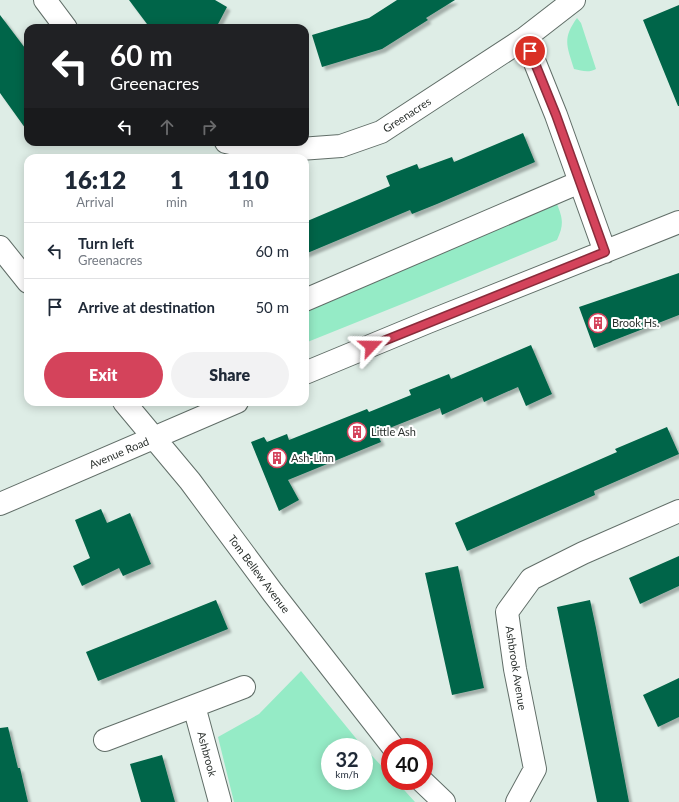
<!DOCTYPE html>
<html lang="en">
<head>
<meta charset="utf-8">
<style>
	body { margin:0; font-family:Lato,sans-serif; background:#f2f2f3; color:#1f2937; height:100vh; display:flex; flex-direction:column; font-size:15px; white-space:nowrap }
	* { box-sizing:border-box; margin:0 }
	p { font-size:13px; color:#747a83 }
	.icon { flex:none; width:22px; height:22px; fill:none; stroke:currentColor; stroke-width:2; stroke-linecap:round; stroke-linejoin:round }
	.map { position:relative; flex:1; overflow:hidden }
	.sheet { position:absolute; left:24px; top:154px; width:285px; height:252px; display:flex; flex-direction:column; background:#fff; border-radius:12px; box-shadow:0 2px 10px #0003 }
	.sheet>* { flex:none }
	.guide { position:absolute; left:24px; top:24px; width:285px; height:122px; border-radius:12px; box-shadow:0 2px 10px #0003; background:#202124; color:#fff; overflow:hidden }
	.speed { position:absolute; left:321px; top:738px; display:flex; gap:8px; font-size:20px; font-weight:700; text-align:center }
	.speed>* { display:grid; place-content:center; width:52px; height:52px; border-radius:50%; background:#fff; box-shadow:0 2px 10px #0003; line-height:1 }
	.speed small { font-size:10px; font-weight:400 }
	.speed .limit { border:6px solid #d22; background:#fff; color:#111 }
	.pin { position:absolute; display:grid; place-items:center; width:34px; height:34px; color:#fff; margin:-17px; border:2px solid #fff; border-radius:50%; box-shadow:0 1px 4px #0007 }
	.me { position:absolute; width:44px; margin:-22px; rotate:67deg; stroke-linejoin:round; filter:drop-shadow(0 0 3px #0008) }
	.turn { display:flex; align-items:center; gap:14px; height:84px; padding:0 20px; font-size:18px }
	.turn .icon { width:52px; height:52px; stroke-width:2.5 }
	.turn b { display:block; font-size:28px; line-height:34px }
	.lanes { display:flex; align-items:center; height:38px; padding:0 20px; background:#0003; justify-content:center; gap:20px; direction:ltr }
	.lanes .off { opacity:.35 }
	.eta { display:flex; justify-content:space-evenly; align-items:center; height:68px; text-align:center }
	.eta b { font-size:24px; font-weight:800; line-height:28px }
	.cta { display:flex; gap:8px; margin-top:auto; padding:8px 20px }
	.cta a { flex:1; height:46px; border-radius:24px; background:#d4435b; color:#fff; font-size:16px; font-weight:800; line-height:46px; text-align:center }
	.cta a+a { background:#f2f2f3; color:#1f2937 }
	ul { padding:0; list-style:none }
	li { display:flex; align-items:center; gap:12px; height:56px; padding:0 20px; border-top:1px solid #e0e1e3 }
	li div { flex:1 }
	li b { display:block; font-size:15px }
	li em { font-style:normal }
	.map>svg:first-child { display:block }
</style>
</head>
<body>
<div class="map">
<svg width="679" height="802" viewBox="0 0 679 802">
	<defs>
		<filter id="shadow"><feDropShadow dx="3.5" dy="3.5" stdDeviation="1" flood-color="#0004"/></filter>
	</defs>
	<rect width="100%" height="100%" fill="#deede6"/>
	<!-- green -->
	<path fill="#95ebc6" fill-rule="evenodd" d="M 577,18 L 581,23 L 596,69 C 589,73 582,71 574,69 C 567,46 562,39 577,18 Z
		M 557,204 C 563,219 564,225 557,240 L 412,300 L 305,343 L 305,308 Z
		M 301,671 L 359,742 L 390,775 L 390,781 L 396,781 L 415,802 L 234,802 L 218,737 L 259,714 ZM 330,747 L 364,747 L 364,781 L 330,781 Z"/>
	<!-- building -->
	<path fill="#066548" filter="url(#shadow)" d="M 129,0 L 215,0 L 227,7 L 216,28 L 150,28 Z
		M 397,0 L 455,0 L 426,18 L 428,20 L 382,49 L 322,67 L 312,35 L 369,18 Z
		M 679,5 L 679,106 L 678,106 L 643,20 Z
		M 0,15 L 28,52 L 28,132 L 0,93 Z
		M 523,133 L 535,162 L 437,204 L 412,214 L 410,210 L 305,254 L 305,222 L 390,186 L 386,176 L 417,164 L 419,169 L 452,157 L 454,162 Z
		M 679,273 L 679,315 L 594,348 L 579,307 Z
		M 531,345 L 552,394 L 526,406 L 518,387 L 484,402 L 482,397 L 442,415 L 440,408 L 377,433 L 381,442 L 288,480 L 299,500 L 279,511 L 251,442 L 264,437 L 267,442 L 287,434 L 289,440 L 367,409 L 369,412 L 411,395 L 409,390 L 449,374 L 451,379 Z
		M 667,427 L 679,454 L 594,491 L 595,495 L 467,551 L 455,523 L 617,452 L 615,449 Z
		M 101,509 L 107,523 L 130,513 L 151,564 L 123,576 L 119,568 L 82,586 L 73,566 L 90,558 L 75,520 Z
		M 679,556 L 679,586 L 640,604 L 629,578 Z
		M 458,566 L 484,688 L 452,695 L 425,573 Z
		M 216,600 L 228,629 L 98,681 L 86,652 Z
		M 590,600 L 596,628 L 629,802 L 597,802 L 557,607 Z
		M 679,678 L 679,717 L 658,727 L 643,695 Z
		M 8,727 L 18,768 L 20,768 L 28,802 L 0,802 L 0,728 Z
		M 162,755 L 175,802 L 141,802 L 130,764 Z"/>
	<g fill="none" stroke-linecap="round" stroke-linejoin="round">
		<defs>
			<path id="minor" d="M 45,0 L 66,28
				M 525,38 L 574,0
				M 226,142 L 249,147 L 300,149 L 341,146 L 381,132 L 525,38 L 556,115 L 605,252
				M 0,247 L 28,282
				M 305,300 L 580,182
				M 305,373 L 428,322 L 679,222
				M 124,402 L 190,481 L 273,593 L 393,747
				M 0,504 L 237,402
				M 194,706 L 220,802
				M 105,740 L 244,687
				M 422,781 L 444,802
				M 517,802 L 535,769 L 515,669 L 507,612 L 531,579 L 583,553 L 679,511"/>
		</defs>
		<!-- minor casing -->
		<use href="#minor" stroke="#616e68" stroke-width="24"/>
		<!-- minor -->
		<use href="#minor" stroke="#fff" stroke-width="22"/>
	</g>
	<g fill="none" stroke-linecap="round" stroke-linejoin="round">
		<defs>
			<path id="route" d="M 371,346 L 605,252 L 556,115 L 530,51"/>
		</defs>
		<!-- route casing -->
		<use href="#route" stroke="#8a2c3b" stroke-width="10"/>
		<!-- route -->
		<use href="#route" stroke="#d4435b" stroke-width="7"/>
	</g>
	<!-- icons -->
	<defs>
		<symbol id="building-ring" viewBox="-11 -11 22 22"><circle r="9.5" fill="#fff" stroke="#d4435b" stroke-width="1.5"/><path d="M-4-6H4V6H1V3H-1V6H-4ZM-2.5-4.3h1.7v1.8h-1.7ZM.8-4.3h1.7v1.8H.8ZM-2.5-1h1.7V.8h-1.7ZM.8-1h1.7V.8H.8Z" fill="#d4435b"/></symbol>
	</defs>
	<g fill-rule="evenodd">
		<use href="#building-ring" x="587" y="312" width="22" height="22"/>
		<use href="#building-ring" x="346" y="421" width="22" height="22"/>
		<use href="#building-ring" x="266" y="447" width="22" height="22"/>
	</g>
	<g text-anchor="middle" stroke-width="4" stroke-linejoin="round" paint-order="stroke">
		<!-- street labels -->
		<g font-size="11" fill="#2c322f" stroke="#fff">
			<text transform="translate(407 115) rotate(-33)" y="4">Greenacres</text>
			<text transform="translate(119 453) rotate(-23)" y="4">Avenue Road</text>
			<text transform="translate(259 574) rotate(53)" y="4">Tom Bellew Avenue</text>
			<text transform="translate(516 668) rotate(81)" y="4">Ashbrook Avenue</text>
			<text transform="translate(207 754) rotate(75)" y="4">Ashbrook</text>
		</g>
		<!-- poi labels -->
		<g font-size="11" fill="#2c322f" stroke="#fff" text-anchor="start">
			<text x="612" y="327">Brook Hs.</text>
			<text x="371" y="436">Little Ash</text>
			<text x="291" y="462">Ash-Linn</text>
		</g>
	</g>
</svg>
<div class="speed"><div>32<small>km/h</small></div><div class="limit">40</div></div>
<div class="pin" style="left:530px;top:51px;background:#d93025"><svg class="icon" aria-label="arrive" viewBox="0 0 24 24"><path d="M6 21V4h12l-3 4 3 4H6"/></svg></div>
<svg class="me" style="left:371px;top:346px" viewBox="-20 -20 40 40"><path d="M0-17L14 15 0 8-14 15z" fill="#d4435b" stroke="#fff" stroke-width="4"/></svg>
<div class="guide">
<div class="turn"><svg class="icon" aria-label="left" viewBox="0 0 24 24"><path d="M17 20v-9H6M10 6l-5 5 5 5"/></svg><div><b>60 m</b>Greenacres</div></div>
<div class="lanes"><svg class="icon" aria-label="left" viewBox="0 0 24 24"><path d="M17 20v-9H6M10 6l-5 5 5 5"/></svg><svg class="icon off" aria-label="ahead" viewBox="0 0 24 24"><path d="M12 20V5M6 11l6-6 6 6"/></svg><svg class="icon off" aria-label="right" viewBox="0 0 24 24"><path d="M7 20v-9h11M14 6l5 5-5 5"/></svg></div>
</div>
<section class="sheet">
<div class="eta">
<div><b>16:12</b><p>Arrival</p></div>
<div><b>1</b><p>min</p></div>
<div><b>110</b><p>m</p></div>
</div>
<ul>
<li><svg class="icon" aria-label="left" viewBox="0 0 24 24"><path d="M17 20v-9H6M10 6l-5 5 5 5"/></svg><div><b>Turn left</b><p>Greenacres</p></div><em>60 m</em></li>
<li><svg class="icon" aria-label="arrive" viewBox="0 0 24 24"><path d="M6 21V4h12l-3 4 3 4H6"/></svg><div><b>Arrive at destination</b></div><em>50 m</em></li>
</ul>
<div class="cta"><a>Exit</a><a>Share</a></div>
</section>
</div>
</body>
</html>
